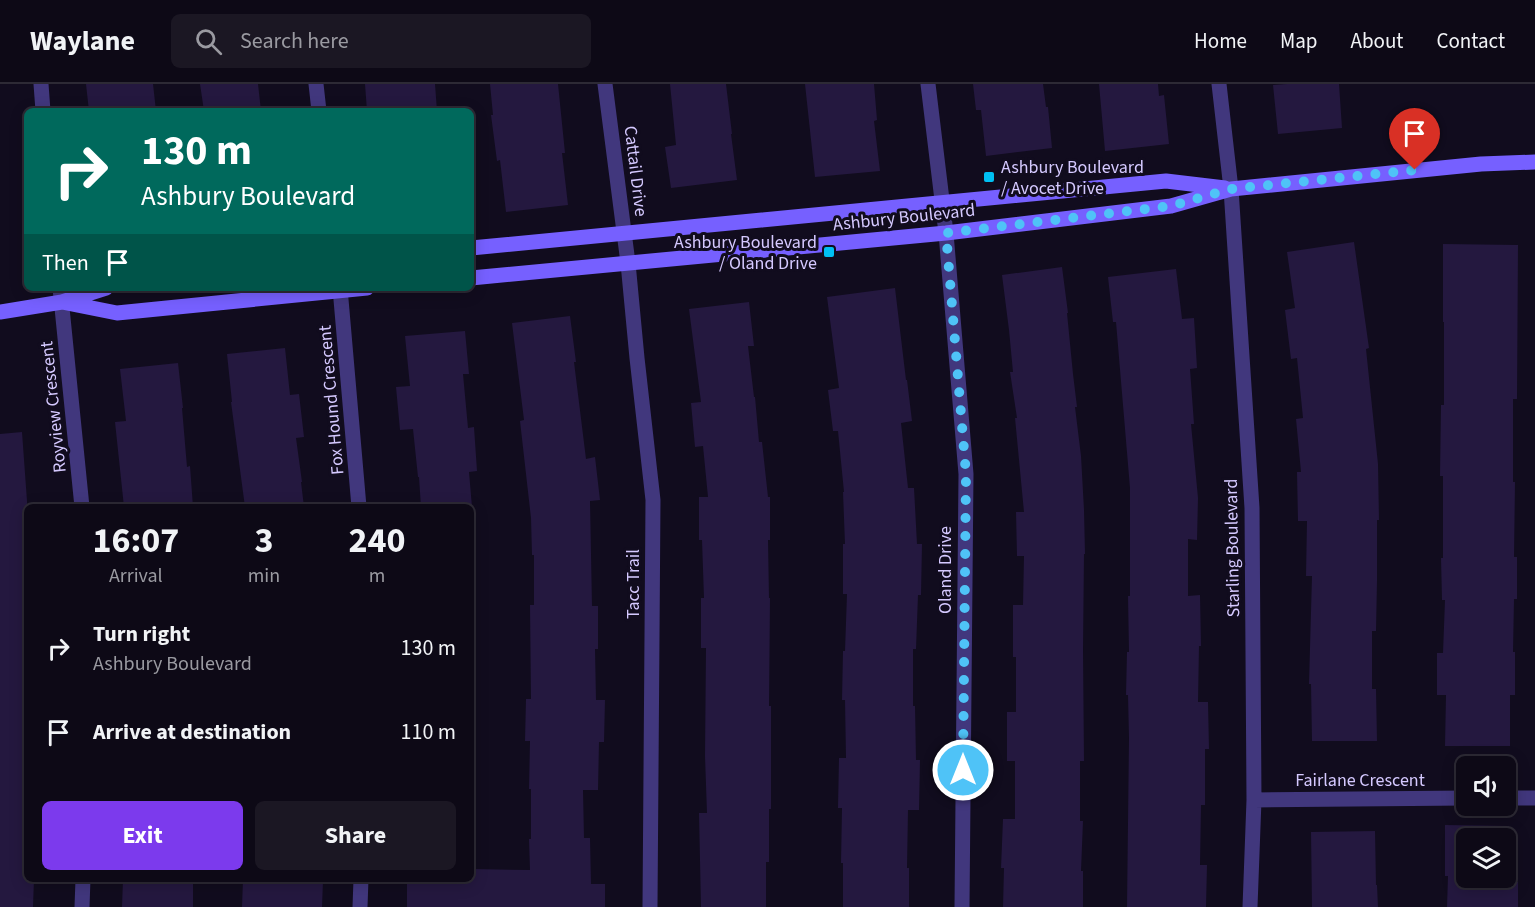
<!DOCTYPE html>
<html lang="en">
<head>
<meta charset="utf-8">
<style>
	body { margin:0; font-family:"Source Sans 3",sans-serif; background:#1b1723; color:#f1f3f6; height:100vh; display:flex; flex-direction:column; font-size:22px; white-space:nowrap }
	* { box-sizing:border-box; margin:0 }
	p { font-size:20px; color:#9a9aa1 }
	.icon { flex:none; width:33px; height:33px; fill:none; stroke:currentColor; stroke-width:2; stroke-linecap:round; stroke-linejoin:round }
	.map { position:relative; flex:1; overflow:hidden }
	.drawer { position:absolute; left:24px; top:420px; width:450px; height:378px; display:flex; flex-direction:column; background:#0d0916; border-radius:9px; box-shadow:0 3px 15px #0003,0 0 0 2px #2d2a35 }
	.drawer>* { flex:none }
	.guide { position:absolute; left:24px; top:24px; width:450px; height:183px; border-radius:9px; box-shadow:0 3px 15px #0003,0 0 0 2px #2d2a35; background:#00695c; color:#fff; overflow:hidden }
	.tools { position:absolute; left:1456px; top:672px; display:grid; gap:12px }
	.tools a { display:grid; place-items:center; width:60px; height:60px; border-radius:9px; background:#0d0916; box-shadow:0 3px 15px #0003,0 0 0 2px #2d2a35; font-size:30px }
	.pin { position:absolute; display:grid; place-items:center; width:51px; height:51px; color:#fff; margin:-62px -26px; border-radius:50% 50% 50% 0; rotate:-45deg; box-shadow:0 0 6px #0007 }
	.pin .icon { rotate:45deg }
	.me { position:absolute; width:66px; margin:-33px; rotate:0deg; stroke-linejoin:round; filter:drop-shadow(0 0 4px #0008) }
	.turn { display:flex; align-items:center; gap:21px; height:126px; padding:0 18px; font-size:27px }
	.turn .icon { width:78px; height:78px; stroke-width:2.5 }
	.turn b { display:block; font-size:42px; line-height:51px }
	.then { display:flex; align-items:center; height:57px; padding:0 18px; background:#0003; gap:12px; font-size:22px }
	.eta { display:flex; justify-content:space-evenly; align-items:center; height:102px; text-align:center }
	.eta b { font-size:36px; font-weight:700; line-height:42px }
	.action { display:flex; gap:12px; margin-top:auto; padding:12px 18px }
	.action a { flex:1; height:69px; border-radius:9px; background:#7c3aed; color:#fff; font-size:24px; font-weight:700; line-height:69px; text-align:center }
	.action a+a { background:#1b1723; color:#f1f3f6 }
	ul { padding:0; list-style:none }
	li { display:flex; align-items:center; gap:18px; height:84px; padding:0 18px }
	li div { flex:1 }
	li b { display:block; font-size:22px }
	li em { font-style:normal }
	header { display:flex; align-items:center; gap:36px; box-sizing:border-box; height:84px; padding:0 30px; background:#0d0916; border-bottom:2px solid #2d2a35 }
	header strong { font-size:28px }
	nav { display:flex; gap:33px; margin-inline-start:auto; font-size:21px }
	.search { width:420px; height:54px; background:#1b1723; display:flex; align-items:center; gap:15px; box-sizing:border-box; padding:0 21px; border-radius:9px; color:#9a9aa1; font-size:22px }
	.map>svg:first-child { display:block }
</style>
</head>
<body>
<header>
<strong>Waylane</strong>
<div class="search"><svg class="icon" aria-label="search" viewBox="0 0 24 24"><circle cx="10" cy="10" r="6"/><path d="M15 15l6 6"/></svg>Search here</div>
<nav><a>Home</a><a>Map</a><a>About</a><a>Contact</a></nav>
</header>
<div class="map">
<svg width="1535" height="823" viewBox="0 0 1535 823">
	<rect width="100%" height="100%" fill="#110c1e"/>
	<!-- building -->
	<path fill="#24183f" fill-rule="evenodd" d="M 86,0 L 153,0 L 156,27 L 89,27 Z
		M 200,0 L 258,0 L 261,27 L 204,27 Z
		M 365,0 L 435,0 L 437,27 L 367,27 Z
		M 490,0 L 558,0 L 565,69 L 562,69 L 568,121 L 506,128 L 500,76 L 497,77 L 491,31 L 493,31 Z
		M 670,0 L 726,0 L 732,50 L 731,50 L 737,96 L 671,104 L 665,63 L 676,61 Z
		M 805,0 L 874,0 L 877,36 L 874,37 L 880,87 L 815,93 Z
		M 973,0 L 1043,0 L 1046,23 L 1048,23 L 1052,64 L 986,72 L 981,26 L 976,26 Z
		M 1099,0 L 1158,0 L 1159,12 L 1164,11 L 1169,60 L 1105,67 Z
		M 1287,0 L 1339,0 L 1342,44 L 1278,50 L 1273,1 Z
		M 1354,158 L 1369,264 L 1366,265 L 1378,380 L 1379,436 L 1377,436 L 1377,497 L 1376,547 L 1372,547 L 1372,605 L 1376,605 L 1377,657 L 1312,657 L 1311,600 L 1309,600 L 1312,492 L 1306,492 L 1307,437 L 1298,437 L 1297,388 L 1301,388 L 1296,335 L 1303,334 L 1297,274 L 1291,275 L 1285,226 L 1295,224 L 1287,168 Z
		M 1443,160 L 1518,161 L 1517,315 L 1513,315 L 1513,398 L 1515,398 L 1514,473 L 1517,473 L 1517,515 L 1514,515 L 1513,568 L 1515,568 L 1515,611 L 1510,611 L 1510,662 L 1445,662 L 1446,611 L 1437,611 L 1437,569 L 1443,569 L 1445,516 L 1442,516 L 1441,474 L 1443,474 L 1443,392 L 1440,392 L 1441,321 L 1444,321 L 1444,238 L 1443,238 Z
		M 1062,183 L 1068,229 L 1067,229 L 1073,290 L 1077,323 L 1075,323 L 1081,372 L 1084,426 L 1085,470 L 1084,470 L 1083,566 L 1084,677 L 1080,677 L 1080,737 L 1083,737 L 1081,787 L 1083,787 L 1083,823 L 1003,823 L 1004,784 L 1001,784 L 1003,735 L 1015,735 L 1015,677 L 1007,677 L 1007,628 L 1016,628 L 1016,573 L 1013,573 L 1013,521 L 1023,521 L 1024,472 L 1017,472 L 1016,428 L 1024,428 L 1015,334 L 1017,334 L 1010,288 L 1013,288 L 1009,246 L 1002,191 Z
		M 1176,185 L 1182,235 L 1194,234 L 1197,284 L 1190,285 L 1194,340 L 1191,340 L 1198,414 L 1197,456 L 1188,455 L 1188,512 L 1200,511 L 1201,562 L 1199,562 L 1198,618 L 1208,618 L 1209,665 L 1205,665 L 1205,721 L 1201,721 L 1200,781 L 1207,781 L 1206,823 L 1127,823 L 1129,654 L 1128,611 L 1126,611 L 1127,568 L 1129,568 L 1128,512 L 1130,512 L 1130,404 L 1116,238 L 1113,238 L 1108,193 Z
		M 895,204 L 906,296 L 907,296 L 912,337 L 901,339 L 908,404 L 914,404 L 917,460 L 922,460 L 921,511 L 918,511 L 916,565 L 913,565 L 913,622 L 915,622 L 916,676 L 920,676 L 919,726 L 908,726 L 907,784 L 909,784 L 909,823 L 843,823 L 843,779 L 841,779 L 842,724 L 838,724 L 839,674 L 846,674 L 845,616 L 842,616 L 843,567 L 845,567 L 847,510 L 843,510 L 843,460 L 845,460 L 843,408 L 844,408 L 838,347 L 833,347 L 828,306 L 839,304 L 827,213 Z
		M 749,218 L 754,262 L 748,262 L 754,313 L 755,313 L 759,358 L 762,358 L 768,413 L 770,413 L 770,456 L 768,456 L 769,514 L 770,514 L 769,622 L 771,622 L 771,725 L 769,725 L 769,778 L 766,778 L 766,823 L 701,823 L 699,729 L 707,729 L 705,672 L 706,564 L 701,564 L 701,514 L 704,514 L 702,456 L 699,456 L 699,413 L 708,413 L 703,362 L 695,363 L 691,319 L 701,318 L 689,225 Z
		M 570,232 L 576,278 L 574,278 L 586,375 L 595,373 L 600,416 L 590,417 L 592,522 L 598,522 L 598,565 L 595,565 L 596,616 L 605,616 L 604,658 L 599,658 L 598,706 L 583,706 L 584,754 L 590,754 L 591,800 L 605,800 L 605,823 L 407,823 L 407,795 L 471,795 L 471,785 L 530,786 L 529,755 L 531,755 L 531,705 L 529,705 L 530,657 L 525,657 L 526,615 L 531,615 L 530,521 L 534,521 L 534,471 L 532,471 L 531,434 L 520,337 L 524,336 L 512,239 Z
		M 465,247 L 469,290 L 463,290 L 468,344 L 474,343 L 477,387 L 469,388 L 472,423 L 421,423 L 419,393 L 418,393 L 413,345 L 400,346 L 396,303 L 410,302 L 405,252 Z
		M 285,264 L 290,311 L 299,310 L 304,353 L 296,354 L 302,398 L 301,398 L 304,423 L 245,423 L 231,318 L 232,318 L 227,270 Z
		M 178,279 L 183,324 L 182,324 L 187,383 L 190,382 L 193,423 L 124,423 L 115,338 L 126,337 L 120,285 Z
		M 22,348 L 27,417 L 27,795 L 34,795 L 33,823 L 0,823 L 0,350 Z
		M 1445,741 L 1509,742 L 1508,797 L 1518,798 L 1518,823 L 1447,823 L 1448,792 L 1445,792 ZM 1467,754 L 1506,754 L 1506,794 L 1467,794 Z
		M 1375,747 L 1376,801 L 1377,801 L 1378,823 L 1312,823 L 1311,748 Z
		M 123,795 L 193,795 L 193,823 L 122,823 Z
		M 243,795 L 323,797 L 322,823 L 242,823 Z"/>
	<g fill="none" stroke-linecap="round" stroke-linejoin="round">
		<!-- street -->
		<path stroke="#41377d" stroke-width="15" d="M 41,0 L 43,27
			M 316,0 L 319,27
			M 605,0 L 628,179 L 637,274 L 653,416 L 650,823
			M 928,0 L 946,149 L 966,390 L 962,823
			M 1219,0 L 1231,105 L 1252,424 L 1254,716 L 1250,823
			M 60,204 L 82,423
			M 340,204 L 359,423
			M 1506,714 L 1535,714
			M 1254,716 L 1467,714
			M 82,823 L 83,795
			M 360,823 L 361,795"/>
		<!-- secondary -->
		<path stroke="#7660ff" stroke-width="15" d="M 471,164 L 1166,97 L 1225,104
			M 471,194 L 946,149 L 1171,122 L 1231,105 L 1481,80 L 1535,78
			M 62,218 L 117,229 L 367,204
			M 0,228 L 62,218 L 106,204"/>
	</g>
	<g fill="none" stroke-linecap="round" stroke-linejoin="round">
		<!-- route -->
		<path stroke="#4fc3f7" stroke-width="10" stroke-dasharray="0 18" d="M 963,686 L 966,390 L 946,149 L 1171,122 L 1231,105 L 1415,86"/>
	</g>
	<!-- markers -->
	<g fill="#00c0f3" stroke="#110c1e" stroke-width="2">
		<rect x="983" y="87" width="12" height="12" rx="3"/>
		<rect x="823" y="162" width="12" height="12" rx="3"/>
	</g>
	<g text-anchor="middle" stroke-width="6" stroke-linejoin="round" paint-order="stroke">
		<!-- poi labels -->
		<g font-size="18" fill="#d5c9ff" stroke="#110c1e" text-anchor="start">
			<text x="1001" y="89">Ashbury Boulevard<tspan x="1001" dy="21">/ Avocet Drive</tspan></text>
			<text x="817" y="164" text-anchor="end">Ashbury Boulevard<tspan x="817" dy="21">/ Oland Drive</tspan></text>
		</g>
		<!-- street labels -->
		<g font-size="18" fill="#d5c9ff" stroke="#110c1e">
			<text transform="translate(636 87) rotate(83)" y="6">Cattail Drive</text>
			<text transform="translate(904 133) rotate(-6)" y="6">Ashbury Boulevard</text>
			<text transform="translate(331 316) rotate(-95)" y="6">Fox Hound Crescent</text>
			<text transform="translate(53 323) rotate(-96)" y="6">Royview Crescent</text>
			<text transform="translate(1232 464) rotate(-91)" y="6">Starling Boulevard</text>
			<text transform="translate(945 486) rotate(-90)" y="6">Oland Drive</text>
			<text transform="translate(633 500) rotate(-90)" y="6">Tacc Trail</text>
			<text x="1360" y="702">Fairlane Crescent</text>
		</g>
	</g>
</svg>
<div class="tools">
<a><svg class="icon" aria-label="sound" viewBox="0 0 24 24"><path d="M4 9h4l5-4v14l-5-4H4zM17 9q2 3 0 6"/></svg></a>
<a><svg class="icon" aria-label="layers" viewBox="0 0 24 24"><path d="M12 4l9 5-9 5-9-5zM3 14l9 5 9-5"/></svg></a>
</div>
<div class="pin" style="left:1415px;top:86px;background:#d93025"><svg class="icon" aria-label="arrive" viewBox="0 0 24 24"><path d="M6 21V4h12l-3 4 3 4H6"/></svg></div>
<svg class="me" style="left:963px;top:686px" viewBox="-20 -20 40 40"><circle r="17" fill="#4fc3f7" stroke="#fff" stroke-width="3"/><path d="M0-11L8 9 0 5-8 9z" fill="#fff"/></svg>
<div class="guide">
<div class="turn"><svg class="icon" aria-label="right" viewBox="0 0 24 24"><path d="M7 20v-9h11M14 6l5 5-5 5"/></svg><div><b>130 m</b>Ashbury Boulevard</div></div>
<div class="then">Then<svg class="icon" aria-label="arrive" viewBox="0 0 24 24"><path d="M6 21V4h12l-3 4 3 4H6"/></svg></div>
</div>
<section class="drawer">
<div class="eta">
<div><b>16:07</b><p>Arrival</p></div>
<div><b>3</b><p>min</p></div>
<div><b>240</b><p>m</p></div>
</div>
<ul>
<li><svg class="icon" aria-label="right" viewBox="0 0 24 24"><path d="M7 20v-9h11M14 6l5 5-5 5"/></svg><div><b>Turn right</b><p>Ashbury Boulevard</p></div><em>130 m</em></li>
<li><svg class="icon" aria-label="arrive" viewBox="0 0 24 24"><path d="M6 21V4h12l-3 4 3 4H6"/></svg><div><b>Arrive at destination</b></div><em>110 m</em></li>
</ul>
<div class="action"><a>Exit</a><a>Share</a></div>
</section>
</div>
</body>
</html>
